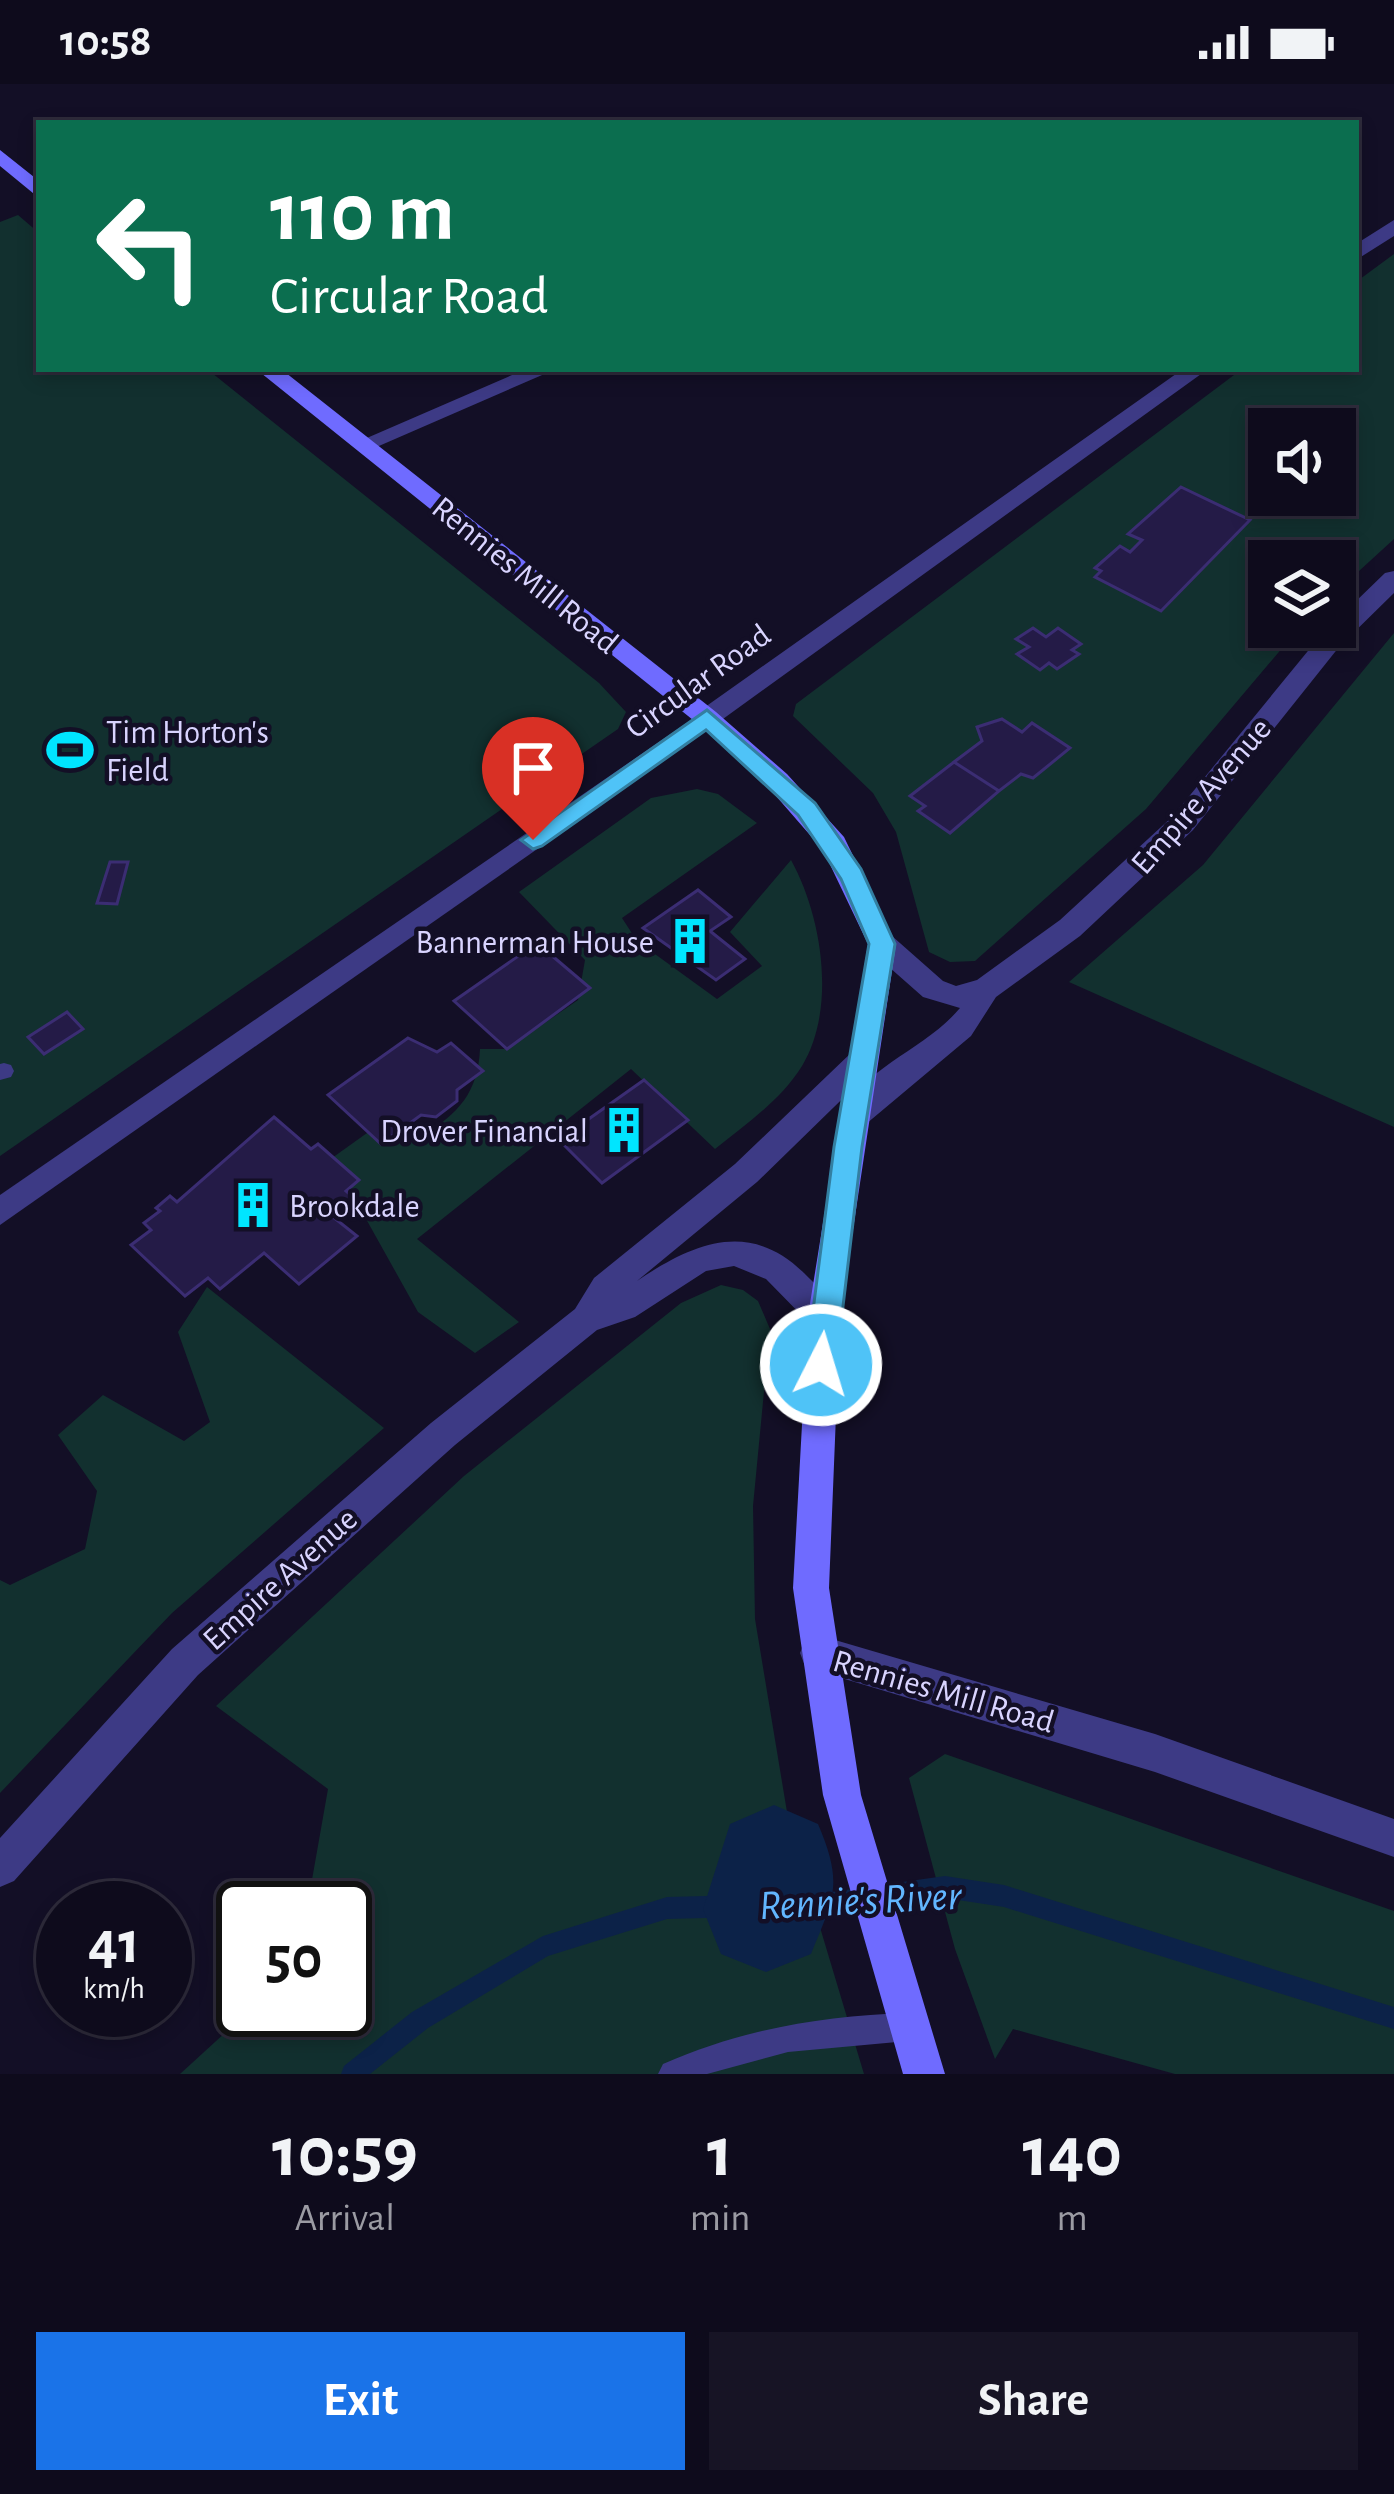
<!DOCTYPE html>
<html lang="en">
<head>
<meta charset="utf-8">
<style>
	body { margin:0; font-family:"Alegreya Sans",sans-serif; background:#171425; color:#f1f3f6; height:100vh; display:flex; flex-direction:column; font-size:45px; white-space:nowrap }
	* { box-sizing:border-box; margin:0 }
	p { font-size:39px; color:#9b9ba3 }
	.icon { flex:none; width:66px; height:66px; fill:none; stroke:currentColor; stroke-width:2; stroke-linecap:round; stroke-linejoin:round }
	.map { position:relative; height:1990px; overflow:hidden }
	.drawer { display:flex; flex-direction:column; background:#0e0b1c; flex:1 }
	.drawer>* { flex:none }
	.hud { position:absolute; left:36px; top:36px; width:1323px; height:252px; border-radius:0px; box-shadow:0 6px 18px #0003,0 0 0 3px #2e2b3b; background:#0b6e4f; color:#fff; overflow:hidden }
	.buttons { position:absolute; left:1248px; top:324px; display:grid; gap:24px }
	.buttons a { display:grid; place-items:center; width:108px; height:108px; border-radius:0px; background:#0e0b1c; box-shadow:0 6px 18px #0003,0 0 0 3px #2e2b3b; font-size:60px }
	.speed { position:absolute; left:36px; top:1797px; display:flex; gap:24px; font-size:60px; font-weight:700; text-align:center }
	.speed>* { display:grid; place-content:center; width:156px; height:156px; border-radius:50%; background:#0e0b1c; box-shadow:0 6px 18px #0003,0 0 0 3px #2e2b3b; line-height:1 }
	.speed small { font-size:30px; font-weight:400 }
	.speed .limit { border:6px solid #111; border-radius:18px; background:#fff; color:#111 }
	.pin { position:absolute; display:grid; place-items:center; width:102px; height:102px; color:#fff; margin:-123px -51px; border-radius:50% 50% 50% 0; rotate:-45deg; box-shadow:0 0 12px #0007 }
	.pin .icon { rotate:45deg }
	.me { position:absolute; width:132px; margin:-66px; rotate:5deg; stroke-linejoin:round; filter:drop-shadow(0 0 9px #0008) }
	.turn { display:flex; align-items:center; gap:42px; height:252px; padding:0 36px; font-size:54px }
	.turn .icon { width:156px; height:156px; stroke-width:2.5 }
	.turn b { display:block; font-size:84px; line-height:102px }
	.eta { display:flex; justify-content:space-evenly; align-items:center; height:204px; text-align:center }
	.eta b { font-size:72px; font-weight:600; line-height:84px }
	.button { display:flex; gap:24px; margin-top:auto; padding:24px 36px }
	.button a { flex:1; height:138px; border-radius:0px; background:#1a73e8; color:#fff; font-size:48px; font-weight:600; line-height:138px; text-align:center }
	.button a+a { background:#171425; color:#f1f3f6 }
	.status { display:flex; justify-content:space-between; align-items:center; height:84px; padding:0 60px; background:#0e0b1c; direction:ltr }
	.status svg { height:33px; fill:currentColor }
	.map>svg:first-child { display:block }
</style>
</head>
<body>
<div class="status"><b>10:58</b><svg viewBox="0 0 49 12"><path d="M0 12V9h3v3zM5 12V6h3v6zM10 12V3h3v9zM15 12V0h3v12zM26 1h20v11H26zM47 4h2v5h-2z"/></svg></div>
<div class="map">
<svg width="1394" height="1990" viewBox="0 0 1394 1990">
	<rect width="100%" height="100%" fill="#130f26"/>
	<!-- green -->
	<path fill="#12302f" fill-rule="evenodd" d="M 18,131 L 39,149 L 39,285 L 207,285 L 599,599 L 626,628 L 618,645 L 0,1072 L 0,138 Z
		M 1394,170 L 1394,455 L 1335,509 L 1335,477 L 1269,477 L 1269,543 L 1300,543 L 1146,725 L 975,877 L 950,878 L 929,868 L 896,748 L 873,709 L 793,632 L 796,620 L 1242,285 L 1356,285 L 1356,198 ZM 1269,345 L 1335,345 L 1335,411 L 1269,411 Z
		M 1394,549 L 1394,1043 L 1069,898 L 1203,781 Z
		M 697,705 L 718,710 L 757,739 L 622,834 L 637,857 L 717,915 L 762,882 L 730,848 L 791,776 C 822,832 837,924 802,982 C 781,1016 745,1041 715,1065 L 631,985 L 417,1155 L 519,1238 L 475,1269 L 418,1228 L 332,1074 L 388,1034 L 421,1052 C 459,1030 478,1008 480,965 L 507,965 L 578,916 L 585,876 L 519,808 L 651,714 Z
		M 721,1201 L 743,1206 L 758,1217 L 770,1245 L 753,1422 L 755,1535 L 789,1740 L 864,1990 L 180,1990 L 250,1926 L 345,1926 L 345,1824 L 307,1824 L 328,1705 L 216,1622 L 464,1392 L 681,1219 Z
		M 207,1203 L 384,1344 L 172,1529 L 0,1709 L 0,1496 L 10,1501 L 85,1465 L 97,1407 L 58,1351 L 103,1311 L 184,1357 L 210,1338 L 178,1248 Z
		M 945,1670 L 1394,1827 L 1394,1990 L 1175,1990 L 1013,1945 L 995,1975 L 955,1865 L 909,1694 Z"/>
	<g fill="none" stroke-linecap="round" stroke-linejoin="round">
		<!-- stream -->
		<path fill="#0c2248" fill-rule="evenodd" d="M 945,1792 L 1004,1801 L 1394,1923 L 1394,1945 L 1004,1823 L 945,1814 L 824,1831 L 667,1835 L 548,1872 L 428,1944 L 370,1990 L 341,1990 L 344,1982 L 412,1928 L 543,1852 L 667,1813 L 824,1809 Z"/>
		<!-- river -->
		<path fill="#0c2248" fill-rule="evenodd" d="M 774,1721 L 818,1740 C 843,1799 835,1812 811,1870 L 766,1888 L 721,1870 L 703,1825 L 730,1740 Z"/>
	</g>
	<!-- building -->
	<path fill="#241b47" stroke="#3b2d73" stroke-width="3" d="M 1181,403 L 1250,436 L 1161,527 L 1095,493 L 1101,487 L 1095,484 L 1120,462 L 1130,468 L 1142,456 L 1128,450 Z
		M 1033,544 L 1046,553 L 1058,544 L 1081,560 L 1072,566 L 1079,570 L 1057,585 L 1049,579 L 1040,586 L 1017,570 L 1029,563 L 1016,555 Z
		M 1002,635 L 1022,648 L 1032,639 L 1070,664 L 1033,694 L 1021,690 L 999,707 L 954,678 L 982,657 L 977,643 Z
		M 954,678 L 999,707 L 950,749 L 918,727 L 925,722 L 910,712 Z
		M 110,778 L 128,778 L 117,820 L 97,819 Z
		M 698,806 L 731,833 L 710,847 L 745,875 L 716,896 L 643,844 Z
		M 537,859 L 590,904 L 507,965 L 454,917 Z
		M 67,928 L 83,945 L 44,970 L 28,953 Z
		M 408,954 L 437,968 L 451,959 L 483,987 L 457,1006 L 457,1017 L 436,1033 L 421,1031 L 381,1060 L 328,1011 Z
		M 644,996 L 688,1036 L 602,1099 L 559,1056 Z
		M 274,1033 L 311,1065 L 318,1060 L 359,1096 L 346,1107 L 355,1115 L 333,1133 L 357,1152 L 299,1200 L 264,1169 L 220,1205 L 208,1194 L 185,1212 L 131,1161 L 151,1146 L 144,1139 L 160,1127 L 156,1124 L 170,1112 L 177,1118 Z"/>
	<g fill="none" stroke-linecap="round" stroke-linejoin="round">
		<!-- service -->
		<path fill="#3d3a85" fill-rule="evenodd" d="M 4,979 L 11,981 L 14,987 L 11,993 L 0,996 L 0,980 Z
			M 908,1929 L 918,1933 L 922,1943 L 918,1953 L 908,1957 L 788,1968 L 707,1990 L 658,1990 L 663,1980 C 743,1945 821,1932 908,1929 Z"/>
		<!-- minor -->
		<path fill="#3d3a85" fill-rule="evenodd" d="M 1394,136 L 1394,152 L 1356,176 L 1356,160 Z
			M 526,285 L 556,285 L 372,365 L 364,367 L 353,360 Z
			M 1183,285 L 1208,285 L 716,640 L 698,640 L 694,634 L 698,628 Z
			M 1394,487 L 1394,509 L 1339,563 L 1193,746 L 1080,852 L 996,913 L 971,952 L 866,1040 L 844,1040 L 840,1031 C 864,983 926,965 960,924 L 923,913 L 872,868 L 868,860 L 872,852 L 892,852 L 943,897 L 956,902 L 977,896 L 1060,836 L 1173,732 L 1321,551 L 1385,489 Z
			M 863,964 L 874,968 L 878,976 L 874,984 L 757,1098 L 637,1197 C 693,1159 749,1135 804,1189 C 817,1202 833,1216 840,1232 L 836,1242 L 824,1246 L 812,1242 L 766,1195 L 734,1182 L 706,1187 L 635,1233 L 597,1246 L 455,1361 L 198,1591 L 14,1797 L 0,1803 L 0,1754 L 172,1565 L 431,1339 L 575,1225 L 594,1194 L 735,1080 L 852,968 Z
			M 818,1551 L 1155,1650 L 1394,1735 L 1394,1773 L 1155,1688 L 818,1587 L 805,1582 L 800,1569 L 805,1556 Z"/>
		<!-- tertiary -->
		<path fill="#3d3a85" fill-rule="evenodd" d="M 707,625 L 716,628 L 720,634 L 716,640 L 0,1141 L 0,1111 Z"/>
		<!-- secondary -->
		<path fill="#6f6bff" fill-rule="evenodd" d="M 0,66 L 39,97 L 39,114 L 0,82 Z
			M 256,285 L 281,285 L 716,628 L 787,690 L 844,753 L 896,860 L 840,1232 L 829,1504 L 861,1711 L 945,1990 L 903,1990 L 823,1711 L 793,1504 L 808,1232 L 868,860 L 823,766 L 769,704 L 698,640 Z"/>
	</g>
	<!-- route -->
	<path fill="#4fc3f7" stroke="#337fa1" stroke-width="3" d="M 707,626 L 815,719 L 861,785 L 895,860 L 862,1063 L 836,1281 L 821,1295 L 806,1281 L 834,1063 L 869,860 L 841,795 L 798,731 L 706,646 L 542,762 L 533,765 L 521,756 Z"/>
	<!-- icons -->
	<defs>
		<symbol id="stadium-bare" viewBox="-9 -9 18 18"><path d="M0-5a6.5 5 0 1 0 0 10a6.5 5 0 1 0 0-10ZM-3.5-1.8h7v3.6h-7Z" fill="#00e5ff" stroke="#130f26" stroke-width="2.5" paint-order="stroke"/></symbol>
		<symbol id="building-bare" viewBox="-9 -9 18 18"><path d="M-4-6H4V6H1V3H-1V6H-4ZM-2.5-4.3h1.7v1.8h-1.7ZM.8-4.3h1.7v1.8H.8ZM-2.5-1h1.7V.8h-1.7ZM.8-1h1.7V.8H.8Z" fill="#00e5ff" stroke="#130f26" stroke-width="2.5" paint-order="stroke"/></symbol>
	</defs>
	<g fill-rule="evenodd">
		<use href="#stadium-bare" x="37" y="633" width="66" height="66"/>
		<use href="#building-bare" x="657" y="824" width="66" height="66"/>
		<use href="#building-bare" x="591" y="1013" width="66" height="66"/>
		<use href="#building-bare" x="220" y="1088" width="66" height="66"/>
	</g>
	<g text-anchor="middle" stroke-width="9" stroke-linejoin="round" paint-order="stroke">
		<!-- street labels -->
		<g font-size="33" fill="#d9d4ff" stroke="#130f26">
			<text transform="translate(526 490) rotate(39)" y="12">Rennies Mill Road</text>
			<text transform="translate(697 596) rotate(-36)" y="12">Circular Road</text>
			<text transform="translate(1200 711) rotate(-49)" y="12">Empire Avenue</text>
			<text transform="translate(279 1494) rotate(-42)" y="12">Empire Avenue</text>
			<text transform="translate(944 1606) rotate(16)" y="12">Rennies Mill Road</text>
		</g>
		<!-- poi labels -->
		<g font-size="33" fill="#d9d4ff" stroke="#130f26" text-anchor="start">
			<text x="106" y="659">Tim Horton's<tspan x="106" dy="38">Field</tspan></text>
			<text x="654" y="869" text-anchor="end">Bannerman House</text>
			<text x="588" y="1058" text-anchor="end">Drover Financial</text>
			<text x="289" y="1133">Brookdale</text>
		</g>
		<!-- near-water labels -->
		<g font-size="42" font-style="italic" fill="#62b6ff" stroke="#130f26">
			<text transform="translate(860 1815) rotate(-3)" y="15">Rennie's River</text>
		</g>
	</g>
</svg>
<div class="buttons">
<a><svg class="icon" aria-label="sound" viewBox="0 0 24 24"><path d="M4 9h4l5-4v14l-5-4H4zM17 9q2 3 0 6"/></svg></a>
<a><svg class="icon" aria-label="layers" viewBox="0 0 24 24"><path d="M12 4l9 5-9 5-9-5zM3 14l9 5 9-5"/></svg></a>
</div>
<div class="speed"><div>41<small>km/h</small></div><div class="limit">50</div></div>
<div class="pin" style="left:533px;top:756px;background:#d93025"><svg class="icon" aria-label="arrive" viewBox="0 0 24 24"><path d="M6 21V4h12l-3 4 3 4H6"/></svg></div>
<svg class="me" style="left:821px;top:1281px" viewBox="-20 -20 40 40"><circle r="17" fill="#4fc3f7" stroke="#fff" stroke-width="3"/><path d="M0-11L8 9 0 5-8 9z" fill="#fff"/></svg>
<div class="hud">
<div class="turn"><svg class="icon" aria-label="left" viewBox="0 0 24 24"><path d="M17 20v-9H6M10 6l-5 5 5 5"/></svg><div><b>110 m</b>Circular Road</div></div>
</div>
</div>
<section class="drawer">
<div class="eta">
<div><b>10:59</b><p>Arrival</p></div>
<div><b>1</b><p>min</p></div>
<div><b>140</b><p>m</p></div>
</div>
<div class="button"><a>Exit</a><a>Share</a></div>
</section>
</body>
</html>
